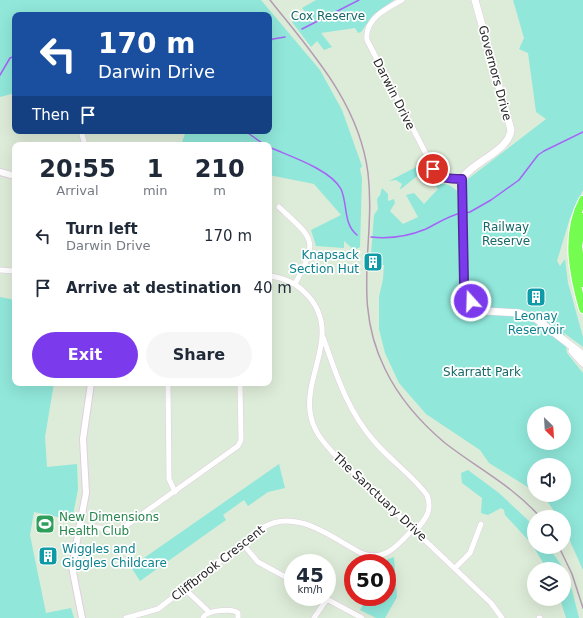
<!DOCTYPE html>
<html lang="en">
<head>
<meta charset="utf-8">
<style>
	body { margin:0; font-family:"DejaVu Sans",sans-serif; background:#f6f6f7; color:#1f2937; height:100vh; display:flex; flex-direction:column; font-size:15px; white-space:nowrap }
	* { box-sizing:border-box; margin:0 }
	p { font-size:13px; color:#747a83 }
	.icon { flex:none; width:22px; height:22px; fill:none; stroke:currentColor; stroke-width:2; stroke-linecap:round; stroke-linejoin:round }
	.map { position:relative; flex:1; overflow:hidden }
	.side { position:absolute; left:12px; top:142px; width:260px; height:244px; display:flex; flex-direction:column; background:#fff; border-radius:8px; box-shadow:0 4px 16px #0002 }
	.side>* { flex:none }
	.guide { position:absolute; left:12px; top:12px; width:260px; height:122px; border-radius:8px; box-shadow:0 4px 16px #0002; background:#1a4fa0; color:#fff; overflow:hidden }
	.needle { width:26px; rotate:155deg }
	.buttons { position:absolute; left:527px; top:406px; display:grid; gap:8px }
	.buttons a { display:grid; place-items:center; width:44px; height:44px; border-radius:50%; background:#fff; box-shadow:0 4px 16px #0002; font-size:20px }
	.speed { position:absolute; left:284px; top:554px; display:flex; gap:8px; font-size:20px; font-weight:700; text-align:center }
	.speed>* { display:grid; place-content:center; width:52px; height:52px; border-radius:50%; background:#fff; box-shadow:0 4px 16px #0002; line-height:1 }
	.speed small { font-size:10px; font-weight:400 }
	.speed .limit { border:6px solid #d22; background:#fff; color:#111 }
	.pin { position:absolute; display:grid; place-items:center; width:34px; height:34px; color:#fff; margin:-17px; border:2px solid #fff; border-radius:50%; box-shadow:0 1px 4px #0007 }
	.me { position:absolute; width:44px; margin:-22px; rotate:340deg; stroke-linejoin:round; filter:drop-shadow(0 0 3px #0008) }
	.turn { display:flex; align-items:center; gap:14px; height:84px; padding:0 20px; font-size:18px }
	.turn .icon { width:52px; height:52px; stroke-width:2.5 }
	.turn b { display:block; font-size:28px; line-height:34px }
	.then { display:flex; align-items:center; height:38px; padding:0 20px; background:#0003; gap:8px; font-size:15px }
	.eta { display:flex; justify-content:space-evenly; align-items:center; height:68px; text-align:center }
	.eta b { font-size:24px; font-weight:800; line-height:28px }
	.cta { display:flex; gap:8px; margin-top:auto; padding:8px 20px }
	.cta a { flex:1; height:46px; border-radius:24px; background:#7c3aed; color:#fff; font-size:16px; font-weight:800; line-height:46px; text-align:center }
	.cta a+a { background:#f6f6f7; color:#1f2937 }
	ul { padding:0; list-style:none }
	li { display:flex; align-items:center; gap:12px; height:52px; padding:0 20px }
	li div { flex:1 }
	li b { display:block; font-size:15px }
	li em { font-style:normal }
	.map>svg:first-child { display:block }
</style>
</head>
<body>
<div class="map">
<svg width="583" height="618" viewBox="0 0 583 618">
	<rect width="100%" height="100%" fill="#ddecd8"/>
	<!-- green -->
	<path fill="#90e7da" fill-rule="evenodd" d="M 0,0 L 261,0 L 320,70 L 342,110 L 362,166 L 360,169 L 362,178 L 360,247 L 354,250 L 344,241 L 344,248 L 316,246 L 311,230 L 341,215 L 314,184 L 269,175 L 269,145 L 181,145 L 186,131 L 269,131 L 269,15 L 15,15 L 15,93 L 0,97 Z
		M 316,0 L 394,0 L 373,15 L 361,32 L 358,33 L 355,28 L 321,33 L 332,47 L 324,50 L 317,41 L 311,47 L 292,22 L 306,13 L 302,8 Z
		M 513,0 L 583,0 L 583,190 L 570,218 L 557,261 L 560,266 L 565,259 L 568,283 L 583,337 L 583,347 L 564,333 L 567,353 L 583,373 L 583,570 L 564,528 L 564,517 L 558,517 L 543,495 L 564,495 L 564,465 L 534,465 L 534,491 L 489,463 L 480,450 L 426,414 L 399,383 L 385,353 L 379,329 L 379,297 L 383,279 L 384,265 L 378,265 L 377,254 L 371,254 L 374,215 L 378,209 L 377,199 L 380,195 L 382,188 L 388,194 L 388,201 L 394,199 L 395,203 L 390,211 L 403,224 L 418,217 L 406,195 L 414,193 L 424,204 L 438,189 L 435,185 C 444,182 450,184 457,191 L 458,208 L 464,206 L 465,184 L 468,179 L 546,119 L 536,112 L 528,53 L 519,49 L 524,38 ZM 534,413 L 564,413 L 564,443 L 534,443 Z
		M 424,163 L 428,170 L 421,173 L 401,189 L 400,189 L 402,184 L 396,180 L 389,181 Z
		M 0,297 L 15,300 L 15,383 L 54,383 L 45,437 L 47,467 L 77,464 L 78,489 L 72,520 L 34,512 L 30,535 L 46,613 L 71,608 L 74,618 L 0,618 Z
		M 279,464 L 285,488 L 268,492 L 248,506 L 244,500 L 223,515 L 226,520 L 140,581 L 131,567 Z
		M 468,470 L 499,493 L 531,523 L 534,535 L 534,547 C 552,547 554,555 564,569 L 547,569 L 531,543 L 505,515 L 504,510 L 501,508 L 488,515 L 481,513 L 482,498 L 462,483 L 461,473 Z
		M 394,557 L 397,597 L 385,618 L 376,618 L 360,610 L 367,597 L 387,597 L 387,563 L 377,563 Z
		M 564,570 L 572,590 L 579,618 L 566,618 L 560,599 L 564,599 Z"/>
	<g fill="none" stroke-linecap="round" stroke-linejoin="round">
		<!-- stream -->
		<path stroke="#a763f6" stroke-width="1.5" d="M 302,29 L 359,0
			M 269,41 L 273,39 L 285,37
			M 0,75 L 10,58 L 15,56
			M 245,131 L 265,145
			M 269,147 C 289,156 330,169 341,189 C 348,205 343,224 357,235
			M 465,213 L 470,212 L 491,200 L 519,180 L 538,155 L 544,151 L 583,132
			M 371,237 C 389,239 409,236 426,229 C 438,223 448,216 461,213"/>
		<defs>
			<path id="minor" d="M 402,0 C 387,8 364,19 367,40 L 436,173 L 448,179 L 462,179
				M 81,131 L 85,145
				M 279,207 C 314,240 319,239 295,284
				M 0,270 L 15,271
				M 269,276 C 299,279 324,304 322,336 C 321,360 307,386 310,411 C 312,430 323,442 335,455 L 491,603 L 502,618
				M 323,337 C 336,374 347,410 374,441 C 390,460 412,475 427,495 C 433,511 425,520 415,531
				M 168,383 L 169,479 L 175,492
				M 79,526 L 120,530 L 238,446 L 241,440 L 240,383
				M 242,543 L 258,562 L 293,581
				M 455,568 L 470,553 L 481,524
				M 185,589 L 209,612
				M 323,597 L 362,618
				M 126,618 L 158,609 L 264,527 C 297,508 332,538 361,553 C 385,563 399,544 413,529
				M 203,618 C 206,610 233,608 238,613 L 238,618
				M 314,618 L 327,599
				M 539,618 L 540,618"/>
			<path id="tertiary" d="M 0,172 L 15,176
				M 82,618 L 72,567 L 86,493 L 83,439 L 91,383"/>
			<path id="secondary" d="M 475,0 L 511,130 C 509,151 472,162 462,179 L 465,285 L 470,300 L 476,306 L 486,311 L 519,313 L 535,318 L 583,355
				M 572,351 L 583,363"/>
			<path id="trunk" d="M 583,200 C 565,234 573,274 583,309
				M 583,217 L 578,246 L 583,283"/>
		</defs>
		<!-- minor casing -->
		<use href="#minor" stroke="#e2cde2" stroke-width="6"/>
		<!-- tertiary casing -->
		<use href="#tertiary" stroke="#e2cde2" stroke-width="8"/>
		<!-- secondary casing -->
		<use href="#secondary" stroke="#e2cde2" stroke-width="8"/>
		<!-- trunk casing -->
		<use href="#trunk" stroke="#fff" stroke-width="10"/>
		<!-- minor -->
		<use href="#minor" stroke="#fff" stroke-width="5"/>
		<!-- tertiary -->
		<use href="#tertiary" stroke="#fff" stroke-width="6"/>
		<!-- secondary -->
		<use href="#secondary" stroke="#fff" stroke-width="7"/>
		<!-- trunk -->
		<use href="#trunk" stroke="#74fc50" stroke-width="8"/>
		<!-- rail -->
		<path stroke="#b49bb3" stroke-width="1.5" d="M 270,0 C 312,53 359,103 368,173 C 376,242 351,301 385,369 C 399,398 420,422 445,443 C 477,468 513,486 540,517
			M 559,547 L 572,574 L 583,608"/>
	</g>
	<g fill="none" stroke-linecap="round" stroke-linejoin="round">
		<defs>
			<path id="route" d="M 433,169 C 439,179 451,179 462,179 L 464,282 L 466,292 L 471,301"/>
		</defs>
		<!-- route casing -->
		<use href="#route" stroke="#51269a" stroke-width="10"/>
		<!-- route -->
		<use href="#route" stroke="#7c3aed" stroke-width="7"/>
	</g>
	<!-- icons -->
	<defs>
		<symbol id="building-square" viewBox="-11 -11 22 22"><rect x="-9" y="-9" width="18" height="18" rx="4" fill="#0f9aa8" stroke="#fff"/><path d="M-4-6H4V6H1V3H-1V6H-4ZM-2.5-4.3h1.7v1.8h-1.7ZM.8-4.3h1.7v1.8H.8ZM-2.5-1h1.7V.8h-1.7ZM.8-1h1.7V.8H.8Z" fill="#fff"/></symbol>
		<symbol id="stadium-square" viewBox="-11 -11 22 22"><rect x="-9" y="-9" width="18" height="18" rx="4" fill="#2e9e5b" stroke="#fff"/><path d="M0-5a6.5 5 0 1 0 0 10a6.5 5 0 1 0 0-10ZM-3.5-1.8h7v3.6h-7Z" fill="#fff"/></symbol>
	</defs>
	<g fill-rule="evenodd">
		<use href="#building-square" x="362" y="251" width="22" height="22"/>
		<use href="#building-square" x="525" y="286" width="22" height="22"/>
		<use href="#stadium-square" x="34" y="513" width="22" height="22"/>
		<use href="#building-square" x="37" y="545" width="22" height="22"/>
	</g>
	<g text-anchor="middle" stroke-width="3.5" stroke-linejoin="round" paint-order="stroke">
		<!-- park labels -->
		<g font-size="12" fill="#156867" stroke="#fff">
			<text x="328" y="20">Cox Reserve</text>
			<text x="506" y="231">Railway<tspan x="506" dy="14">Reserve</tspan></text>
			<text x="482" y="376">Skarratt Park</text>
		</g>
		<!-- street labels -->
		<g font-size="12" fill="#282828" stroke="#fff">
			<text transform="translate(495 73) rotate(75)" y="4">Governors Drive</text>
			<text transform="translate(394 94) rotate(63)" y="4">Darwin Drive</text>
			<text transform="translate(380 497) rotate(43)" y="4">The Sanctuary Drive</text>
			<text transform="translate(218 563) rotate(-38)" y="4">Cliffbrook Crescent</text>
		</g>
		<!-- culture labels -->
		<g font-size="12" fill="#0d838f" stroke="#fff" text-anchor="end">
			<text x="359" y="259">Knapsack<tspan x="359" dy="14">Section Hut</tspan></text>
			<text x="536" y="320" text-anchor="middle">Leonay<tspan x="536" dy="14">Reservoir</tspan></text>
			<text x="62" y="553" text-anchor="start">Wiggles and<tspan x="62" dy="14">Giggles Childcare</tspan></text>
		</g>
		<!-- leisure labels -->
		<g font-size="12" fill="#27864d" stroke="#fff" text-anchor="start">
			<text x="59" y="521">New Dimensions<tspan x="59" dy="14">Health Club</tspan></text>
		</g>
	</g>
</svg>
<div class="buttons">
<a><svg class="needle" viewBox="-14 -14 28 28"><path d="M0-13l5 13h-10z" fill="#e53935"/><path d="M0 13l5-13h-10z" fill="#747a83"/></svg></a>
<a><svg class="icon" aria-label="sound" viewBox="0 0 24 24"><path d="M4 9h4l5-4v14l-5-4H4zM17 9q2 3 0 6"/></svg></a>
<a><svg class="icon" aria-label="search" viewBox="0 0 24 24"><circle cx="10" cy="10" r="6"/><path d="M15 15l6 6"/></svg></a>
<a><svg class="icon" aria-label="layers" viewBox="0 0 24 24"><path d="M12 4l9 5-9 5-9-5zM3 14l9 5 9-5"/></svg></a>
</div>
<div class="speed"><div>45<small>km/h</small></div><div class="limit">50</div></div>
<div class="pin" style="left:433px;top:169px;background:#d93025"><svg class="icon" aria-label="arrive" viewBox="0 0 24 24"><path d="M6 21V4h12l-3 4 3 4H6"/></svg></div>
<svg class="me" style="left:471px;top:301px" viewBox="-20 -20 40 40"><circle r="17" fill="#7c3aed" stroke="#fff" stroke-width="3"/><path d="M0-11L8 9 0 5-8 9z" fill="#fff"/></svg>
<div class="guide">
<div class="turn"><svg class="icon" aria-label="left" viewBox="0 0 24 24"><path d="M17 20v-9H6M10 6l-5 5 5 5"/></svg><div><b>170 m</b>Darwin Drive</div></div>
<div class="then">Then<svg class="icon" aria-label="arrive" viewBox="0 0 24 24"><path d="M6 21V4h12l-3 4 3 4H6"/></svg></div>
</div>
<section class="side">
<div class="eta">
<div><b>20:55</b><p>Arrival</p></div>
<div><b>1</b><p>min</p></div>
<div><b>210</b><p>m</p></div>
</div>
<ul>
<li><svg class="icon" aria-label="left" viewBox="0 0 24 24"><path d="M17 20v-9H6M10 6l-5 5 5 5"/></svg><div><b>Turn left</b><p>Darwin Drive</p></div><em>170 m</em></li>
<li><svg class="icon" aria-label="arrive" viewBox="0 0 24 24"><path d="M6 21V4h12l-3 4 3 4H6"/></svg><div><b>Arrive at destination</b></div><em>40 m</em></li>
</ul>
<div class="cta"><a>Exit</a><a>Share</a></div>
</section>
</div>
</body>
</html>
